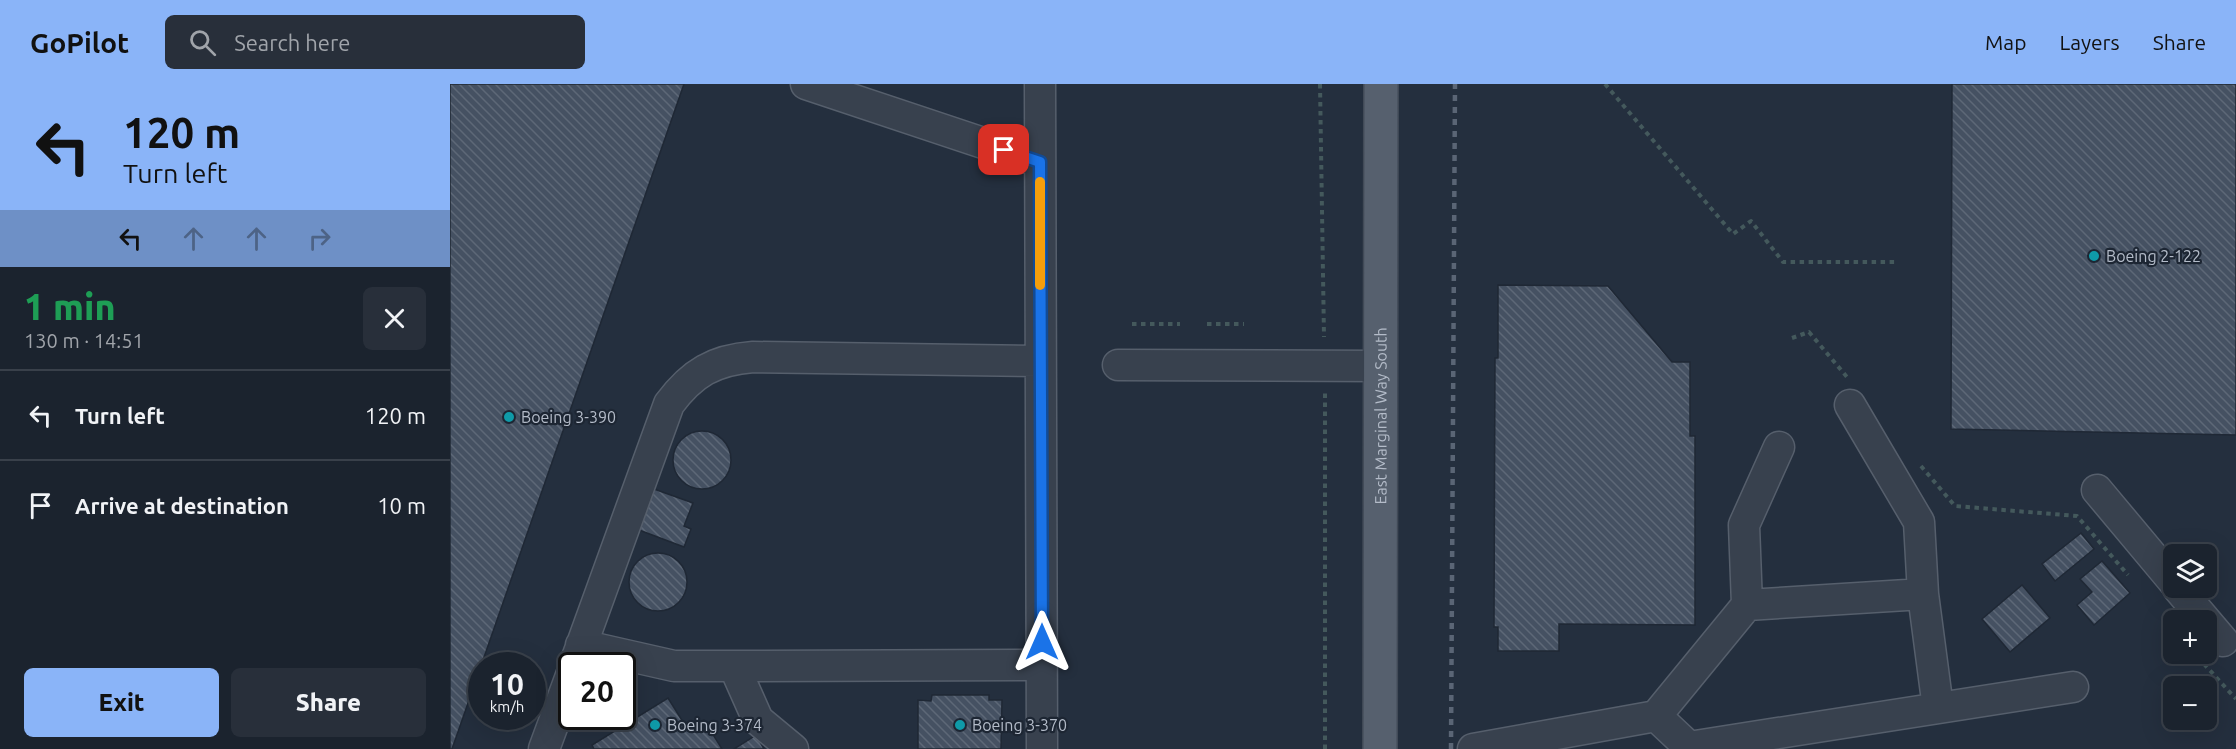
<!DOCTYPE html>
<html lang="en">
<head>
<meta charset="utf-8">
<style>
	body { margin:0; font-family:Ubuntu,sans-serif; background:#282f3a; color:#f1f3f6; height:100vh; display:flex; flex-direction:column; font-size:22px; white-space:nowrap }
	* { box-sizing:border-box; margin:0 }
	p { font-size:20px; color:#a0a4aa }
	.icon { flex:none; width:33px; height:33px; fill:none; stroke:currentColor; stroke-width:2; stroke-linecap:round; stroke-linejoin:round }
	.map { position:relative; flex:1; overflow:hidden }
	.panel { display:flex; flex-direction:column; background:#1b232e; width:450px }
	.panel>* { flex:none }
	.guide { background:#8ab4f8; color:#111; overflow:hidden }
	.buttons { position:absolute; left:1713px; top:460px; display:grid; gap:12px }
	.buttons a { display:grid; place-items:center; width:54px; height:54px; border-radius:9px; background:#1b232e; box-shadow:0 6px 24px #0002,0 0 0 2px #39404a; font-size:30px }
	.speed { position:absolute; left:18px; top:568px; display:flex; gap:12px; font-size:30px; font-weight:700; text-align:center }
	.speed>* { display:grid; place-content:center; width:78px; height:78px; border-radius:50%; background:#1b232e; box-shadow:0 6px 24px #0002,0 0 0 2px #39404a; line-height:1 }
	.speed small { font-size:15px; font-weight:400 }
	.speed .limit { border:3px solid #111; border-radius:9px; background:#fff; color:#111 }
	.pin { position:absolute; display:grid; place-items:center; width:51px; height:51px; color:#fff; margin:-26px; border-radius:12px; box-shadow:0 3px 9px #0006 }
	.me { position:absolute; width:66px; margin:-33px; rotate:0deg; stroke-linejoin:round; filter:drop-shadow(0 0 4px #0008) }
	.turn { display:flex; align-items:center; gap:21px; height:126px; padding:0 24px; font-size:27px }
	.turn .icon { width:78px; height:78px; stroke-width:2.5 }
	.turn b { display:block; font-size:42px; line-height:51px }
	.lanes { display:flex; align-items:center; height:57px; padding:0 24px; background:#0003; justify-content:center; gap:30px; direction:ltr }
	.lanes .off { opacity:.35 }
	.round { display:grid; place-items:center; flex:none; width:63px; height:63px; border-radius:9px; background:#282f3a }
	.overview { display:flex; align-items:center; justify-content:space-between; height:102px; padding:0 24px }
	h1 { font-size:36px; font-weight:800; line-height:45px; color:#1e9e55 }
	.cta { display:flex; gap:12px; margin-top:auto; padding:12px 24px }
	.cta a { flex:1; height:69px; border-radius:9px; background:#8ab4f8; color:#111; font-size:24px; font-weight:800; line-height:69px; text-align:center }
	.cta a+a { background:#282f3a; color:#f1f3f6 }
	ul { padding:0; list-style:none }
	li { display:flex; align-items:center; gap:18px; height:90px; padding:0 24px; border-top:2px solid #39404a }
	li div { flex:1 }
	li b { display:block; font-size:22px }
	li em { font-style:normal }
	header { display:flex; align-items:center; gap:36px; box-sizing:border-box; height:84px; padding:0 30px; background:#8ab4f8; color:#111 }
	header strong { font-size:28px }
	nav { display:flex; gap:33px; margin-inline-start:auto; font-size:21px }
	.search { width:420px; height:54px; background:#282f3a; display:flex; align-items:center; gap:15px; box-sizing:border-box; padding:0 21px; border-radius:9px; color:#a0a4aa; font-size:22px }
	main { display:flex; flex:1; min-height:0 }
	.map>svg:first-child { display:block }
</style>
</head>
<body>
<header>
<strong>GoPilot</strong>
<div class="search"><svg class="icon" aria-label="search" viewBox="0 0 24 24"><circle cx="10" cy="10" r="6"/><path d="M15 15l6 6"/></svg>Search here</div>
<nav><a>Map</a><a>Layers</a><a>Share</a></nav>
</header>
<main>
<section class="panel">
<div class="guide">
<div class="turn"><svg class="icon" aria-label="left" viewBox="0 0 24 24"><path d="M17 20v-9H6M10 6l-5 5 5 5"/></svg><div><b>120 m</b>Turn left</div></div>
<div class="lanes"><svg class="icon" aria-label="left" viewBox="0 0 24 24"><path d="M17 20v-9H6M10 6l-5 5 5 5"/></svg><svg class="icon off" aria-label="ahead" viewBox="0 0 24 24"><path d="M12 20V5M6 11l6-6 6 6"/></svg><svg class="icon off" aria-label="ahead" viewBox="0 0 24 24"><path d="M12 20V5M6 11l6-6 6 6"/></svg><svg class="icon off" aria-label="right" viewBox="0 0 24 24"><path d="M7 20v-9h11M14 6l5 5-5 5"/></svg></div>
</div>
<div class="overview"><div><h1>1 min</h1><p>130 m · 14:51</p></div><a class="round"><svg class="icon" aria-label="close" viewBox="0 0 24 24"><path d="M6 6l12 12M18 6L6 18"/></svg></a></div>
<ul>
<li><svg class="icon" aria-label="left" viewBox="0 0 24 24"><path d="M17 20v-9H6M10 6l-5 5 5 5"/></svg><div><b>Turn left</b></div><em>120 m</em></li>
<li><svg class="icon" aria-label="arrive" viewBox="0 0 24 24"><path d="M6 21V4h12l-3 4 3 4H6"/></svg><div><b>Arrive at destination</b></div><em>10 m</em></li>
</ul>
<div class="cta"><a>Exit</a><a>Share</a></div>
</section>
<div class="map">
<svg width="1786" height="665" viewBox="0 0 1786 665">
	<defs>
		<pattern id="building-back-hatch" width="6" height="6" patternUnits="userSpaceOnUse" patternTransform="scale(1.5)"><rect width="6" height="6" fill="#455162"/><path d="M-1 5l2 2M0 0l6 6M5-1l2 2" fill="none" stroke="#5d6877"/></pattern>
	</defs>
	<rect width="100%" height="100%" fill="#242f3e"/>
	<!-- building -->
	<path fill="url(#building-back-hatch)" stroke="#1f2835" stroke-width="1.5" d="M 0,0 L 234,0 L 2,665 L 0,665 Z
		M 1502,0 L 1786,0 L 1786,351 L 1501,345 Z
		M 1048,201 L 1158,202 L 1222,278 L 1240,278 L 1240,352 L 1245,352 L 1245,541 L 1109,540 L 1109,567 L 1048,567 L 1048,543 L 1044,543 L 1045,274 L 1048,274 Z
		M223 376a29 29 0 1 1 58 0a29 29 0 1 1-58 0Z
		M 204,405 L 243,419 L 234,442 L 241,445 L 234,463 L 189,446 Z
		M 1631,449 L 1644,465 L 1605,497 L 1592,480 Z
		M179 498a29 29 0 1 1 58 0a29 29 0 1 1-58 0Z
		M 1652,477 L 1680,509 L 1644,541 L 1627,521 L 1642,508 L 1630,495 Z
		M 1572,501 L 1600,534 L 1560,568 L 1532,535 Z
		M 482,611 L 539,611 L 539,616 L 552,616 L 551,665 L 468,665 L 468,616 L 481,617 Z
		M 218,614 L 238,646 L 254,636 L 272,665 L 144,665 L 142,661 Z
		M 306,651 L 314,665 L 284,665 Z"/>
	<g fill="none" stroke-linecap="round" stroke-linejoin="round">
		<defs>
			<path id="minor" d="M 356,0 L 590,78
				M 590,0 L 592,665
				M 668,281 L 931,282
				M 1329,363 L 1294,441 L 1297,521 L 1473,510 L 1469,438 L 1400,321
				M 1647,406 L 1724,498
				M 1728,504 L 1756,537
				M 1473,510 L 1488,624
				M 1756,537 L 1773,557
				M 131,561 L 224,582 L 284,582 L 308,636 L 343,665
				M 124,582 L 219,320 C 242,289 264,276 303,273 L 590,277
				M 284,582 L 592,581
				M 1206,632 L 1297,521
				M 94,665 L 122,589
				M 1023,665 L 1206,632 L 1239,663 L 1623,603"/>
			<g id="major">
				<path id="s1" d="M 930,665 L 931,0"/>
			</g>
		</defs>
		<!-- minor casing -->
		<use href="#minor" stroke="#565f6c" stroke-width="33"/>
		<!-- major casing -->
		<use href="#major" stroke="#414a57" stroke-width="36"/>
		<!-- path -->
		<path stroke="#44595c" stroke-width="4" stroke-dasharray="4.5 4.5" stroke-linecap="butt" d="M 870,0 L 874,253
			M 1155,0 L 1283,150 L 1301,137 L 1333,178 L 1446,178
			M 682,240 L 730,240
			M 757,240 L 794,240
			M 1342,254 L 1359,248 L 1397,293
			M 1471,382 L 1505,422 L 1627,432 L 1678,491
			M 1754,580 L 1786,615
			M 875,665 L 875,309"/>
		<!-- minor -->
		<use href="#minor" stroke="#38414e" stroke-width="30"/>
		<!-- major -->
		<use href="#major" stroke="#56606e" stroke-width="33"/>
		<!-- rail -->
		<path stroke="#5a6575" stroke-width="4.5" stroke-dasharray="6 6" stroke-linecap="butt" d="M 1001,665 L 1005,0"/>
	</g>
	<g fill="none" stroke-linecap="round" stroke-linejoin="round">
		<defs>
			<path id="route" d="M 554,66 L 590,78 L 592,558"/>
		</defs>
		<!-- route casing -->
		<use href="#route" stroke="#114b97" stroke-width="15"/>
		<!-- route -->
		<use href="#route" stroke="#1a73e8" stroke-width="10"/>
		<!-- slow -->
		<path stroke="#f59e0b" stroke-width="10" d="M 590,98 L 590,201"/>
	</g>
	<!-- markers -->
	<g fill="#0f9aa8" stroke="#1d2633" stroke-width="2">
		<circle cx="1644" cy="172" r="6"/>
		<circle cx="59" cy="333" r="6"/>
		<circle cx="205" cy="641" r="6"/>
		<circle cx="510" cy="641" r="6"/>
	</g>
	<g text-anchor="middle" stroke-width="4.5" stroke-linejoin="round" paint-order="stroke">
		<!-- poi labels -->
		<g font-size="16" fill="#b4bcc9" stroke="#1d2633" text-anchor="start">
			<text x="1656" y="178">Boeing 2-122</text>
			<text x="71" y="339">Boeing 3-390</text>
			<text x="217" y="647">Boeing 3-374</text>
			<text x="522" y="647">Boeing 3-370</text>
		</g>
		<!-- street labels -->
		<g font-size="16" fill="#b4bcc9" stroke="#1d2633">
			<text dy="6" stroke="none"><textPath href="#s1" startOffset="333">East Marginal Way South</textPath></text>
		</g>
	</g>
</svg>
<div class="buttons">
<a><svg class="icon" aria-label="layers" viewBox="0 0 24 24"><path d="M12 4l9 5-9 5-9-5zM3 14l9 5 9-5"/></svg></a>
<a>+</a>
<a>−</a>
</div>
<div class="speed"><div>10<small>km/h</small></div><div class="limit">20</div></div>
<div class="pin" style="left:554px;top:66px;background:#d93025"><svg class="icon" aria-label="arrive" viewBox="0 0 24 24"><path d="M6 21V4h12l-3 4 3 4H6"/></svg></div>
<svg class="me" style="left:592px;top:558px" viewBox="-20 -20 40 40"><path d="M0-17L14 15 0 8-14 15z" fill="#1a73e8" stroke="#fff" stroke-width="4"/></svg>
</div>
</main>
</body>
</html>
